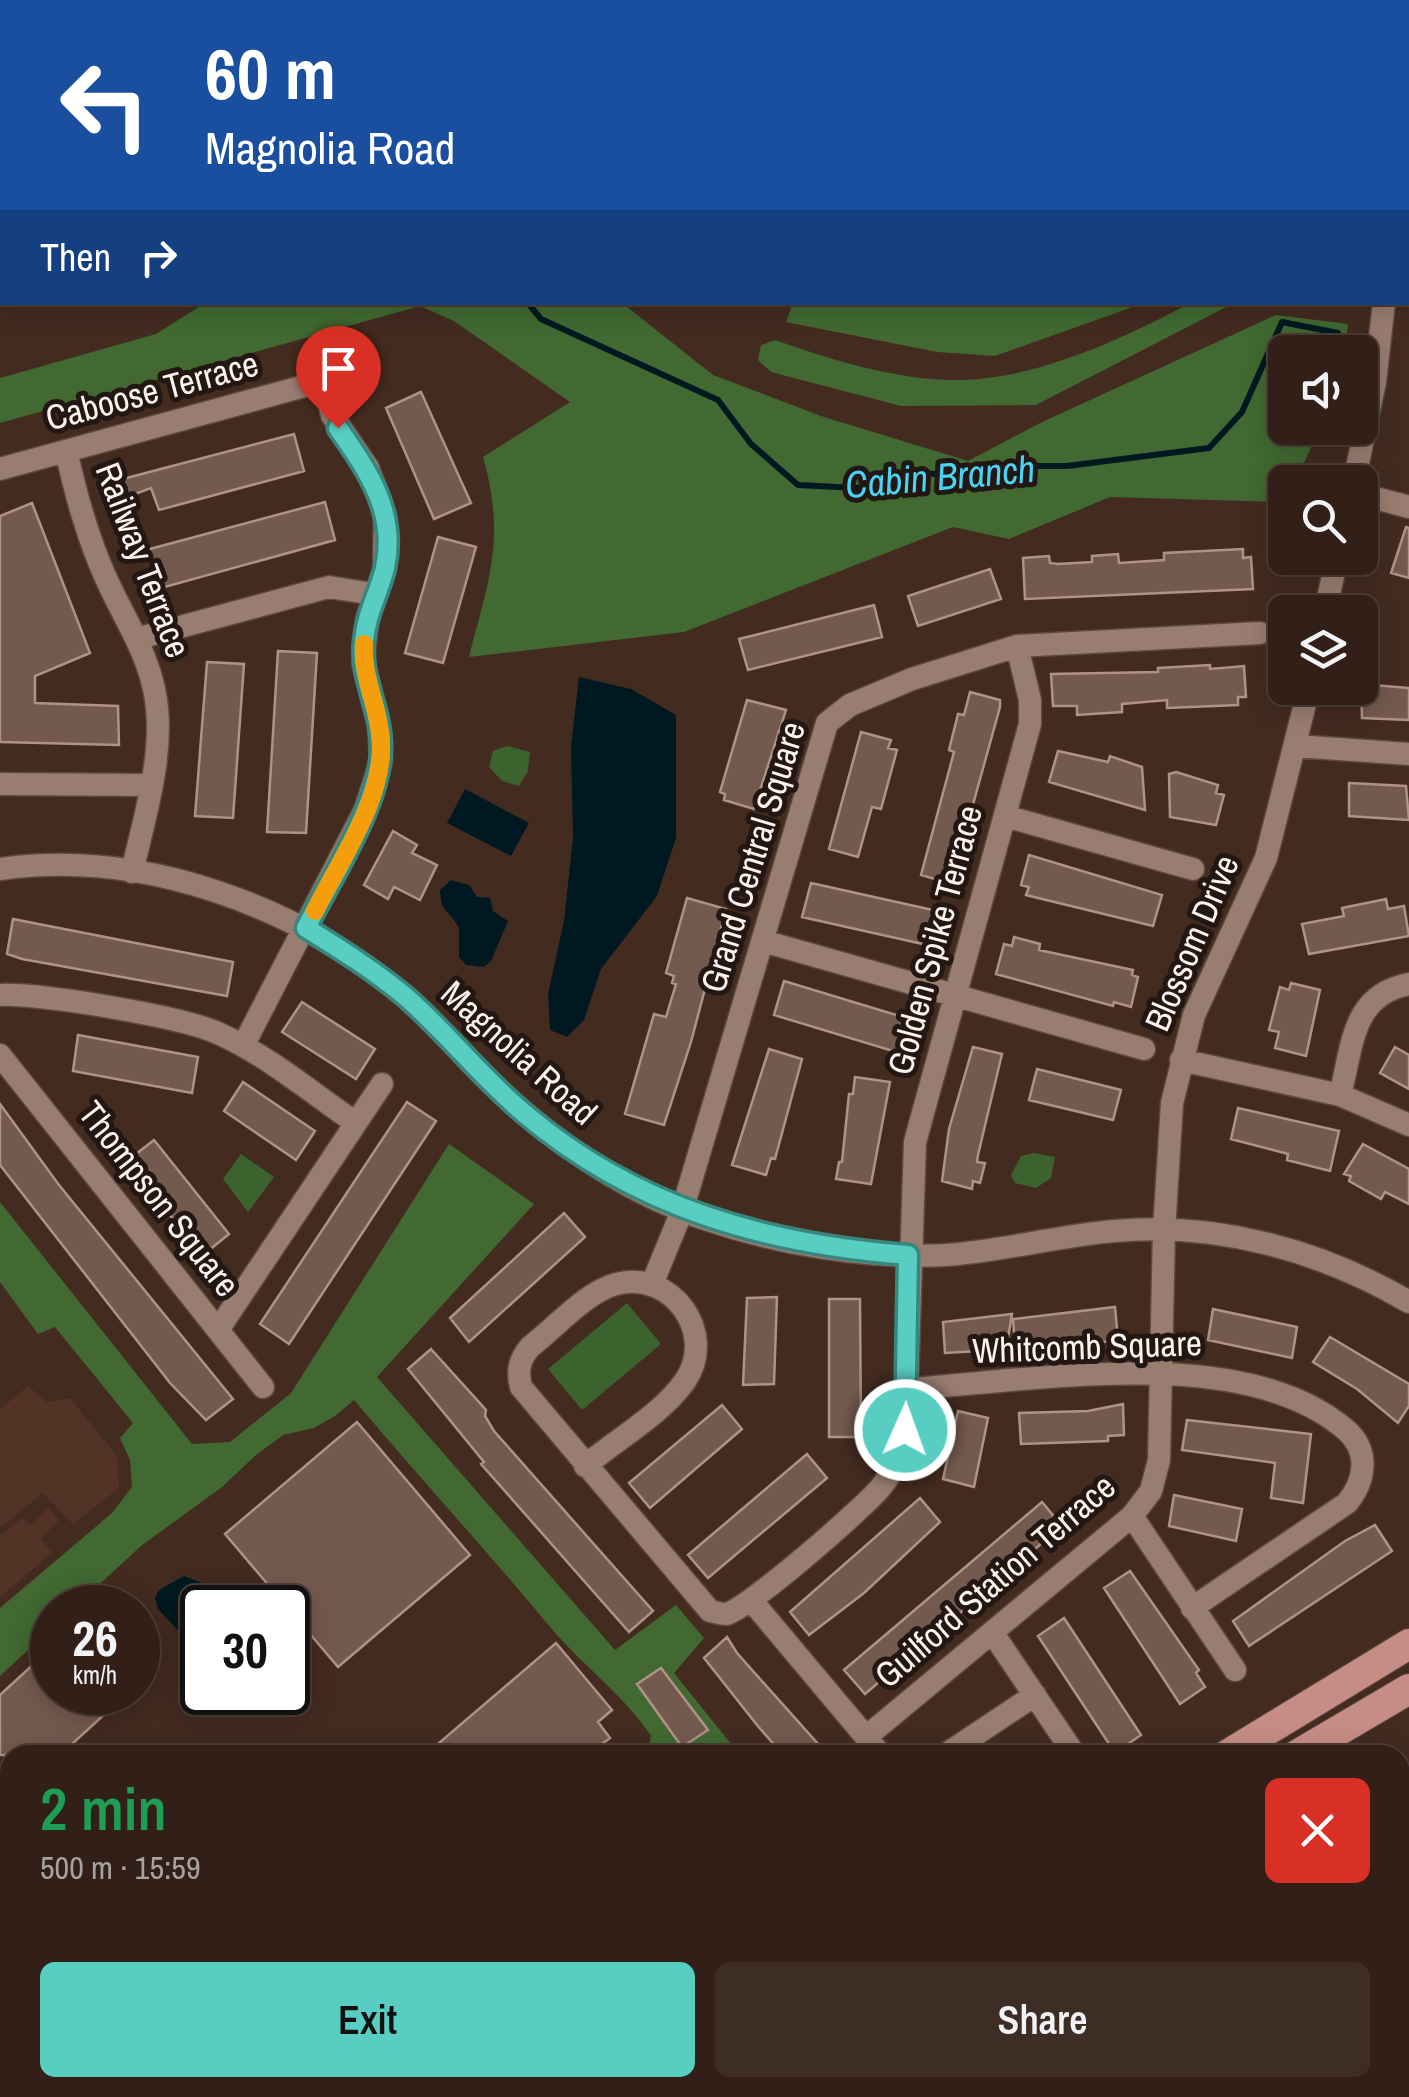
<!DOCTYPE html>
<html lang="en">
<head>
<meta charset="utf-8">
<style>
	body { margin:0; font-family:"Archivo Narrow",sans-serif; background:#3d2d25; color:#f1f3f6; height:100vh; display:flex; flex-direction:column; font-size:38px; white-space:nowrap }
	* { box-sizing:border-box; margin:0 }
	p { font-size:32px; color:#a8a3a2 }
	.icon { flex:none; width:55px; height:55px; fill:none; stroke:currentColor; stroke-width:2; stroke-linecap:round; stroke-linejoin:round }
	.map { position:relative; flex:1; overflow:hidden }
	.side { position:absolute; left:0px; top:1745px; width:1410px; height:352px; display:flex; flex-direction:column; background:#322018; border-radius:30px 30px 0 0; box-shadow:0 5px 25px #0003,0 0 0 2px #4d3e37 }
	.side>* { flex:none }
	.hud { position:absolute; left:0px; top:0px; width:1410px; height:305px; box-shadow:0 5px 25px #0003,0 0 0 2px #4d3e37; background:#1a4fa0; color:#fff; overflow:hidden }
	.controls { position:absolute; left:1268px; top:335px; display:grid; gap:20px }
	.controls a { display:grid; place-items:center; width:110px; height:110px; border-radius:15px; background:#322018; box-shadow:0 5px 25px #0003,0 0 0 2px #4d3e37; font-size:50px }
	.speed { position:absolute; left:30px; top:1585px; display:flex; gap:20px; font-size:50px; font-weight:700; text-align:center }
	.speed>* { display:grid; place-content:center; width:130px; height:130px; border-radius:50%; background:#322018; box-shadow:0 5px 25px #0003,0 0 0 2px #4d3e37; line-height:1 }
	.speed small { font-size:25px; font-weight:400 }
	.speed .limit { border:5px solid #111; border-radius:15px; background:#fff; color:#111 }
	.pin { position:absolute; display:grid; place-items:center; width:85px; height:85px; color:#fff; margin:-102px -42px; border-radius:50% 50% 50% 0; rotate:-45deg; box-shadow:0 0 10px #0007 }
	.pin .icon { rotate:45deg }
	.me { position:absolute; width:110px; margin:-55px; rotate:2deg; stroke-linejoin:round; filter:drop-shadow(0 0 8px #0008) }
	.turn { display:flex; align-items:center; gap:35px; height:210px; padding:0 40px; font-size:45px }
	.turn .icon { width:130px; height:130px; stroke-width:2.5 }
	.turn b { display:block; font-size:70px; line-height:85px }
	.then { display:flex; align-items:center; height:95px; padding:0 40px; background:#0003; gap:20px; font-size:38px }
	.round { display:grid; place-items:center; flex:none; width:105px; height:105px; border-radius:15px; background:#3d2d25 }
	.headline { display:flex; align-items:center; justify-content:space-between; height:170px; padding:0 40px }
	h1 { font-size:60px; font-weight:600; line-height:75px; color:#1e9e55 }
	.button { display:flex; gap:20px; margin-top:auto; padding:20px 40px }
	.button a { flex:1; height:115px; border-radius:15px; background:#57cec1; color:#111; font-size:40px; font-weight:600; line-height:115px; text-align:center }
	.button a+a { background:#3d2d25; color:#f1f3f6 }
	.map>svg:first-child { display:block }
</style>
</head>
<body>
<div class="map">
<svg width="1409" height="2097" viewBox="0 0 1409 2097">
	<rect width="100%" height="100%" fill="#432b20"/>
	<!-- built -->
	<path fill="#523325" d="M 28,1386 L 47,1402 L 70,1398 L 117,1456 L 119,1488 L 73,1524 L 43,1493 L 0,1528 L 0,1409 Z
		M 48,1507 L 59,1520 L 40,1539 L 53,1552 L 0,1597 L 0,1536 L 22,1518 L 31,1525 Z"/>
	<!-- green -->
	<path fill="#3c632d" d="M 507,746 L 530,752 L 528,771 L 519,786 L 502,781 L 489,767 L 493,751 Z
		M 1034,1153 L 1055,1157 L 1051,1178 L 1036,1188 L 1015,1183 L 1011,1175 L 1021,1156 Z
		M 241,1154 L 274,1177 L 248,1212 L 223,1179 Z
		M 627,1303 L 661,1344 L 582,1410 L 548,1369 Z
		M 0,1840 L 10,1851 L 10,1901 L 0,1888 Z
		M 152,2088 L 200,2088 L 208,2097 L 159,2097 Z"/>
	<!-- forest -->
	<path fill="#416931" d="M 621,302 L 713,375 L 821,416 L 968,461 L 1040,423 L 1276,315 L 1348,324 L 1345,352 L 1285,352 L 1285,428 L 1320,428 L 1295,482 L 1285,482 L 1285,502 L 1110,497 L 1009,539 L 953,527 L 684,632 L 469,657 C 489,579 506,538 483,457 L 570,402 L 454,321 L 420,306 L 0,423 L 0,378 L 156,334 L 205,303 Z
		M 1192,302 L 1234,303 L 1036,405 L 901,406 L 771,372 L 758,360 L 761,345 L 775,340 C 829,359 896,380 954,380 C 1033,381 1123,339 1192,302 Z
		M 793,303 L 793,302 L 1144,303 L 995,356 L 937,352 L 786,322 Z
		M 449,1144 L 534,1204 L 377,1377 L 615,1650 L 676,1605 L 704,1638 L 674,1673 L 740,1755 L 647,1755 L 651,1736 C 624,1695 583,1666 551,1628 C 487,1551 419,1477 354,1400 L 335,1416 L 314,1428 L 283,1435 L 256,1455 L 222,1487 L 141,1546 L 75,1607 L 52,1608 L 52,1628 L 0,1676 L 0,1608 L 112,1513 L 132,1487 L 130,1460 L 120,1438 L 133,1423 L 55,1327 L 38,1334 L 0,1282 L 0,1202 L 192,1444 L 230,1442 L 291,1393 Z"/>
	<!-- water -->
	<path fill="#001921" d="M 579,677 L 631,689 L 676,715 L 676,838 L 657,896 L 601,969 L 584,1020 L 567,1037 L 550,1030 L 548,994 L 564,921 L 573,838 L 571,746 Z
		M 465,789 L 529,823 L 511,856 L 447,823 Z
		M 451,880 L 469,885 L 477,897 L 490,898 L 493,911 L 508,921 L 491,961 L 484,967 L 466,965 L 459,957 L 459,928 C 449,909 441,914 440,890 Z
		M 184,1576 L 213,1587 L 230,1607 L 202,1608 L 202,1656 L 158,1609 L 155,1598 L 159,1590 Z"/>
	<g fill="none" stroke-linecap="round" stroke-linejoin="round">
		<!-- stream -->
		<path stroke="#001921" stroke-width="6" d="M 354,0 L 354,2
			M 527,302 L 541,319 L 718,400 L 751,444 L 798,485 L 857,488 L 917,472 L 960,477 L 1018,466 L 1067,466 L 1209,448 L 1242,412 L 1282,322 L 1338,333"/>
	</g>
	<!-- building -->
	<path fill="#74594e" stroke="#b09286" stroke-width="2.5" d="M 421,392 L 471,503 L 434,519 L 386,408 Z
		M 294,434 L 304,471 L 159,510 L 151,488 L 124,498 L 119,480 Z
		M 325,502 L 335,540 L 161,588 L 150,549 Z
		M 32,503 L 90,653 L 35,676 L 35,703 L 118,706 L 119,745 L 0,742 L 0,516 Z
		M 1406,527 L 1409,528 L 1409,578 L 1391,573 Z
		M 438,537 L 476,547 L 443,663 L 405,653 Z
		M 1243,549 L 1243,558 L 1251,557 L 1253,589 L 1025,599 L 1023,558 L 1049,556 L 1050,563 L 1058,564 L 1092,562 L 1092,556 L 1118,554 L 1119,563 L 1164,560 L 1164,553 Z
		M 990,569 L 1001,599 L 918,626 L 908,596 Z
		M 874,605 L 882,637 L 748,670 L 739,639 Z
		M 278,651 L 317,653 L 306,833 L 267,832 Z
		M 207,662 L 244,664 L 233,818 L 195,816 Z
		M 1210,665 L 1210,669 L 1244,666 L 1246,697 L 1238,697 L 1238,705 L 1167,708 L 1167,700 L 1122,704 L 1122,712 L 1077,715 L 1077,706 L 1053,706 L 1051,674 L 1158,672 L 1158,668 Z
		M 1361,684 L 1409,688 L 1409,720 L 1362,718 Z
		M 970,692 L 1000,700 L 1000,707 L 951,884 L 921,875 L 954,752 L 949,750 L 958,714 L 964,715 Z
		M 747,700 L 786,710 L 754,809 L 724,800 L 725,794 L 720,792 Z
		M 861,732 L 891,740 L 888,748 L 897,750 L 881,809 L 872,807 L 858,857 L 829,849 Z
		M 1058,751 L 1108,762 L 1110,756 L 1142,767 L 1145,810 L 1049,782 Z
		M 1176,772 L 1218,785 L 1216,793 L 1224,795 L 1216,825 L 1170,817 L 1169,774 Z
		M 1349,783 L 1406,786 L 1409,820 L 1349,816 Z
		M 393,831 L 417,845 L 412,853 L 437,865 L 420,900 L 394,887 L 388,899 L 364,885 Z
		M 1029,855 L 1162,895 L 1153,926 L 1026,895 L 1029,887 L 1021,885 Z
		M 811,883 L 946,913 L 936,947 L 802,917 Z
		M 687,898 L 726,909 L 691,1042 L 664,1125 L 625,1114 L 654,1014 L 666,1017 L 676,984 L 672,983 L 674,976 L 666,973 Z
		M 1386,899 L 1388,909 L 1404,906 L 1409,936 L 1309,954 L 1302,924 L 1344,916 L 1342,908 Z
		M 13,919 L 233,962 L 227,996 L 22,959 L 7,954 Z
		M 1014,937 L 1040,944 L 1039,950 L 1133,970 L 1132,975 L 1138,977 L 1131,1007 L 1114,1002 L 1113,1006 L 996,974 L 1004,944 L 1012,946 Z
		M 784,981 L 916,1021 L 906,1055 L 774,1015 Z
		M 1291,983 L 1320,990 L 1306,1056 L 1275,1048 L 1279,1032 L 1269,1030 L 1280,987 L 1289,990 Z
		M 302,1002 L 375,1049 L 356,1079 L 282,1032 Z
		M 78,1035 L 198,1057 L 192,1093 L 73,1071 Z
		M 973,1047 L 1002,1054 L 978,1155 L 977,1162 L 985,1163 L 980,1183 L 973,1181 L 972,1189 L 942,1181 L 949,1129 Z
		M 1395,1047 L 1409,1055 L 1409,1089 L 1380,1073 Z
		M 769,1049 L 802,1059 L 775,1159 L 771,1158 L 766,1175 L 732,1165 Z
		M 1037,1069 L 1121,1090 L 1113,1120 L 1029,1100 Z
		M 855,1077 L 890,1082 L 871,1184 L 836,1179 L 839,1162 L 842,1162 L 849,1094 L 853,1094 Z
		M 243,1082 L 315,1131 L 296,1160 L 224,1111 Z
		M 407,1102 L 436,1121 L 289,1344 L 260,1324 Z
		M 0,1104 L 59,1185 L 233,1399 L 206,1420 L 170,1383 L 0,1165 Z
		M 1238,1108 L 1339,1131 L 1330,1171 L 1287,1160 L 1288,1154 L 1231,1139 Z
		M 154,1140 L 229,1234 L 202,1256 L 127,1161 Z
		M 1363,1144 L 1409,1169 L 1409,1204 L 1385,1192 L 1381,1199 L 1349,1181 L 1351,1176 L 1344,1174 Z
		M 564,1213 L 585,1237 L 469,1342 L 450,1318 Z
		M 777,1297 L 774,1384 L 743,1385 L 747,1298 Z
		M 829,1299 L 860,1299 L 861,1437 L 829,1437 Z
		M 1115,1307 L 1118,1340 L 1064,1347 L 1015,1344 L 1013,1319 Z
		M 1213,1309 L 1297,1327 L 1292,1358 L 1208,1340 Z
		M 1012,1314 L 1007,1344 L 996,1345 L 997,1350 L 945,1353 L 943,1322 Z
		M 1330,1337 L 1409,1384 L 1409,1406 L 1398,1423 L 1357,1389 L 1313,1362 Z
		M 431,1349 L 486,1410 L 485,1416 L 494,1431 L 653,1611 L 629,1632 L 481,1464 L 484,1462 L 408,1369 Z
		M 1123,1404 L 1124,1435 L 1108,1436 L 1108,1441 L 1021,1444 L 1019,1413 L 1088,1411 Z
		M 722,1405 L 742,1429 L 650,1508 L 629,1483 Z
		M 958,1411 L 988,1418 L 974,1487 L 943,1479 Z
		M 1187,1420 L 1311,1434 L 1303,1503 L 1271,1498 L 1275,1463 L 1182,1450 Z
		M 357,1422 L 470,1555 L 338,1667 L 225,1534 Z
		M 807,1454 L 827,1478 L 708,1578 L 688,1555 Z
		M 1174,1495 L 1242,1509 L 1236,1541 L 1169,1526 Z
		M 920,1498 L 940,1522 L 864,1593 L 809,1635 L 790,1612 Z
		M 1042,1502 L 1062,1526 L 865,1694 L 844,1670 Z
		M 1375,1525 L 1392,1551 L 1249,1646 L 1233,1621 L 1345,1541 Z
		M 1130,1571 L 1199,1670 L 1196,1673 L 1205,1687 L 1180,1704 L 1104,1588 Z
		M 1064,1618 L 1141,1735 L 1115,1753 L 1038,1636 Z
		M 727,1637 L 737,1653 L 828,1755 L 783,1755 L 757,1725 L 704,1658 Z
		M 556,1643 L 612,1710 L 598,1722 L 610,1738 L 587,1755 L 425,1755 Z
		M 52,1647 L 52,1692 L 129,1692 L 60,1755 L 0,1755 L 0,1695 Z
		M 661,1668 L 708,1730 L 682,1747 L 637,1684 Z"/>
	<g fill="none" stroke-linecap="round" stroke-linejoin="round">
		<defs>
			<path id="minor" d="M 681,0 L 682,2
				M 1048,0 L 1048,2
				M 1330,0 L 1331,2
				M 1408,63 L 1409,62
				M 66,451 C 76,494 87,536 105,576 C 122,615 145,647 154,689 C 167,747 145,815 132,872
				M 0,469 L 323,381 L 332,415 L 368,468 L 385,515 L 384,570 L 367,619 L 363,663 L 379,726 L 381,761 L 365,810 L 243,1046
				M 1354,482 L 1375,382 L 1384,302
				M 1360,494 L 1409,507
				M 1325,612 L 1337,558
				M 139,638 L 329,587 L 373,594
				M 1296,746 L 1409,754
				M 0,784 L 151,785
				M 1005,816 L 1193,869
				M 0,869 C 142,849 294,905 402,994 C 434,1021 460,1053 489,1081 C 550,1139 622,1191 702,1218 C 778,1244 866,1259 946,1255 C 1002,1251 1057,1236 1114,1231 C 1217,1222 1320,1250 1409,1302
				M 763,941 L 1144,1049
				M 0,995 C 40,993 185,1017 220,1034 C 268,1056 312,1093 356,1123
				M 0,1055 L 263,1387
				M 1181,1060 L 1340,1095 L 1409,1125
				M 1340,1095 C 1353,1046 1351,995 1409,984
				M 652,1284 L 682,1211 L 827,723 L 850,705 L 912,679 L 1017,646 L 1260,633
				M 218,1330 L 382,1084
				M 907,1389 C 1034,1381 1242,1342 1345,1429 C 1370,1450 1366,1480 1347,1503 L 1192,1608
				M 585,1466 C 616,1440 662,1414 685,1381 C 718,1333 671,1269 616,1284 C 586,1292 555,1328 530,1347 C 519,1360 517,1371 521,1387 L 710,1611 C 715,1612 721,1614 726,1614 C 747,1610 865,1507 881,1487 C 898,1467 904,1441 906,1415 L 915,1142 L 1030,724 L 1030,700 L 1017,646
				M 1132,1516 L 1235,1670
				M 751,1600 L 881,1755
				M 992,1632 L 1075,1755
				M 866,1737 L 1132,1516 L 1151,1491 L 1159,1460 L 1164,1230 L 1172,1103 L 1194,1015 L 1266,858 L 1309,688
				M 945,1755 L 1035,1695
				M 1400,1782 L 1409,1777
				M 0,2034 L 10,2049
				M 1400,2067 L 1409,2061
				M 37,2088 L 43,2097
				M 974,2088 L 980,2097
				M 1263,2088 L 1268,2097
				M 295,2097 L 320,2088
				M 1349,2097 L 1365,2088"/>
			<path id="major" d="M 1227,1755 L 1409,1644
				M 1297,1755 L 1409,1689
				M 728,2097 L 743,2088
				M 792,2097 L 806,2088"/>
		</defs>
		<!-- minor casing -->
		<use href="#minor" stroke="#5c483f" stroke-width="25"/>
		<!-- major casing -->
		<use href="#major" stroke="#5c483f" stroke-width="32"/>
		<!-- minor -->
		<use href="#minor" stroke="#9a7d71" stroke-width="22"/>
		<!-- major -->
		<use href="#major" stroke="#c68d84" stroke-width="30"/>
	</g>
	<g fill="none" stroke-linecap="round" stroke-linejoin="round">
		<defs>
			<path id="route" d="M 338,428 C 368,471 397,512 385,568 C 379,593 366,614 364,641 C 360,678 381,709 381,746 C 382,803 331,877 306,928 C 340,949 375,971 406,997 C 448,1034 482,1078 525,1114 C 636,1208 766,1244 908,1255 L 905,1430"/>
		</defs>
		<!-- route casing -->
		<use href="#route" stroke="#39867d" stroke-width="25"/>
		<!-- route -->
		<use href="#route" stroke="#57cec1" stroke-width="18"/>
		<!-- slow -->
		<path stroke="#f59e0b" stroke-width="18" d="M 315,911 C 339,861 383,801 381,744 C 380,709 362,679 364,644"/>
	</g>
	<g text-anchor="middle" stroke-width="10" stroke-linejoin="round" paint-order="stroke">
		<!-- street labels -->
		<g font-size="35" fill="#fff1ec" stroke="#221712">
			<text transform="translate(152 391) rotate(-15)" y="12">Caboose Terrace</text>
			<text transform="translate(143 560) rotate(69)" y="12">Railway Terrace</text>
			<text transform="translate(753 857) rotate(-73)" y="12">Grand Central Square</text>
			<text transform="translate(935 940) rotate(-75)" y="12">Golden Spike Terrace</text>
			<text transform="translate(1192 943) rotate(-67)" y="12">Blossom Drive</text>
			<text transform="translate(519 1053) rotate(42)" y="12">Magnolia Road</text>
			<text transform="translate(159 1199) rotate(52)" y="12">Thompson Square</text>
			<text transform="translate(1087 1347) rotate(-2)" y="12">Whitcomb Square</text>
			<text transform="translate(995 1581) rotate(-41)" y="12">Guilford Station Terrace</text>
		</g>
		<!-- water labels -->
		<g font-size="38" font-style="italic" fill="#49d4f6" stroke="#221712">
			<text transform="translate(940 477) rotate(-5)" y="13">Cabin Branch</text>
		</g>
	</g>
</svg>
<div class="controls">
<a><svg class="icon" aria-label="sound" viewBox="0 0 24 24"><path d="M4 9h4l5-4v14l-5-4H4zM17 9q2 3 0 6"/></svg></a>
<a><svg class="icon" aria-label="search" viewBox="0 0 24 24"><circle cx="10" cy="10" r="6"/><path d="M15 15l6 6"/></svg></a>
<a><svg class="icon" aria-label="layers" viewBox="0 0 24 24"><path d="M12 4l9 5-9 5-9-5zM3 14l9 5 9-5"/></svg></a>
</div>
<div class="speed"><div>26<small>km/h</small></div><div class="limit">30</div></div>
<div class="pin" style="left:338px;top:428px;background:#d93025"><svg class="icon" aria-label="arrive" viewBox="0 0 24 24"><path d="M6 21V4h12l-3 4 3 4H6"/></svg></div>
<svg class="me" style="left:905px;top:1430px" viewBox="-20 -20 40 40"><circle r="17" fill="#57cec1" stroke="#fff" stroke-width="3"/><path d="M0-11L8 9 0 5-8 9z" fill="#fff"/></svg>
<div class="hud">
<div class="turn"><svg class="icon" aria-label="left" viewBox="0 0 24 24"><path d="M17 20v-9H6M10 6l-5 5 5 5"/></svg><div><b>60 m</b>Magnolia Road</div></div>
<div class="then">Then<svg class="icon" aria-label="right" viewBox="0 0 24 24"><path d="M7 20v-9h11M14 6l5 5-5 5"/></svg></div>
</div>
<section class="side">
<div class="headline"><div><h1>2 min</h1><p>500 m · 15:59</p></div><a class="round" style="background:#d93025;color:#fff"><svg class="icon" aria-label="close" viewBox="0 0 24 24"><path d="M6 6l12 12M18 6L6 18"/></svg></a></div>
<div class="button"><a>Exit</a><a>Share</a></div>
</section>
</div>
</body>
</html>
